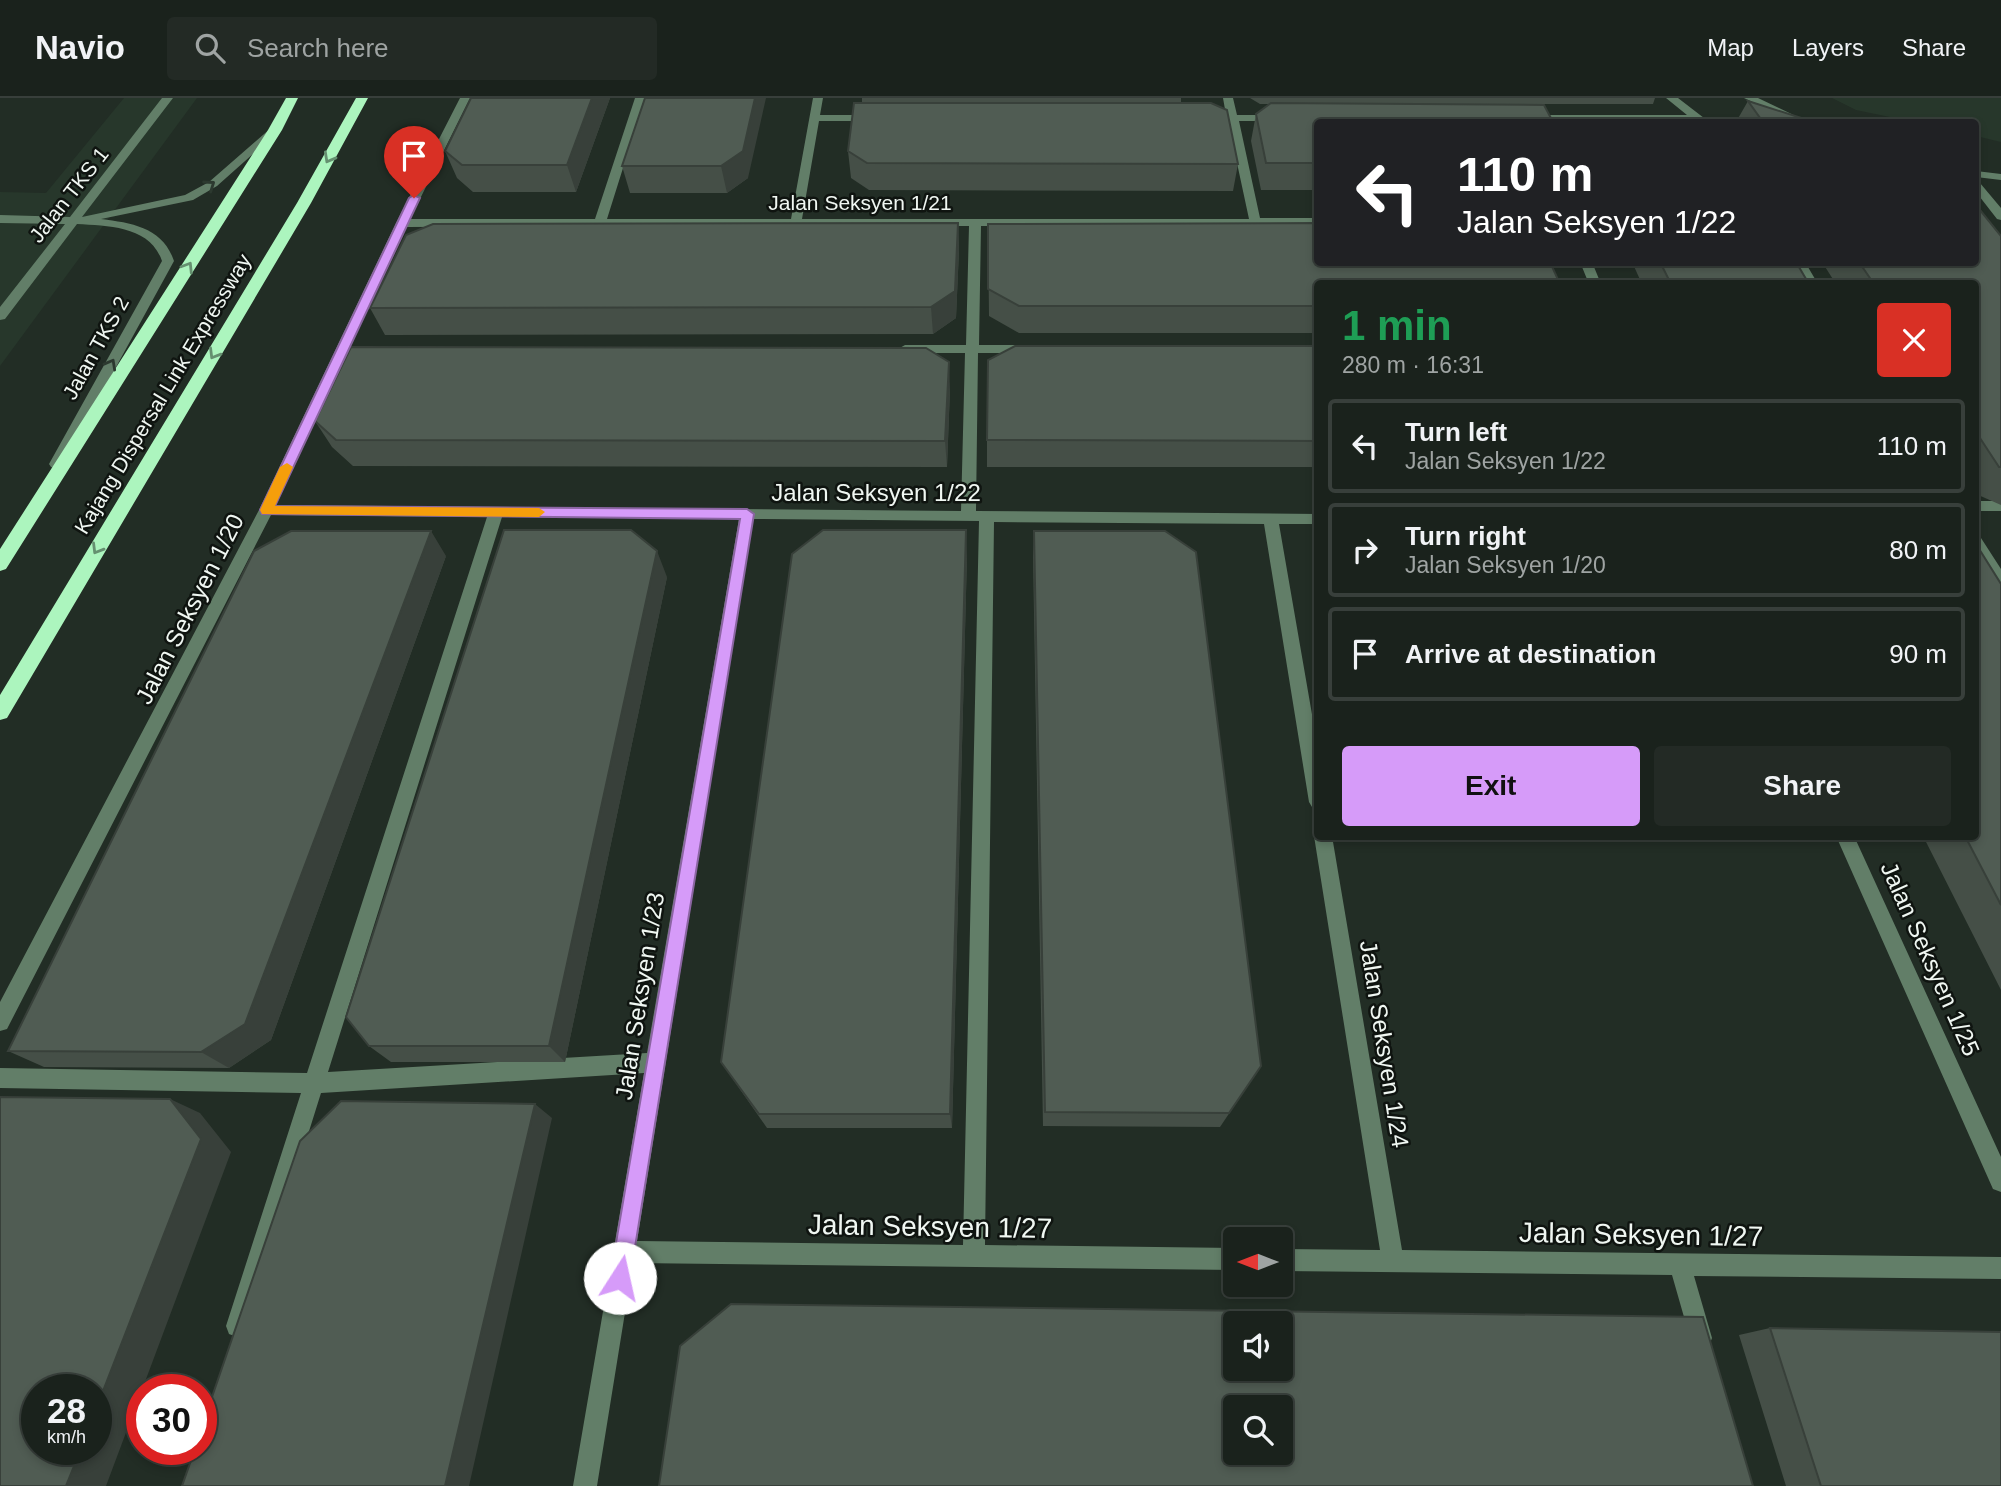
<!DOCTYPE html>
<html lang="en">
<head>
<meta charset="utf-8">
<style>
	body { margin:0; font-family:Helvetica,sans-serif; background:#232a25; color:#f1f3f6; height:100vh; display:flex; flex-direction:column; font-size:26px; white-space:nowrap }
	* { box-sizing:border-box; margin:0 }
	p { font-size:23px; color:#9fa4a3 }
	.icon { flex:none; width:38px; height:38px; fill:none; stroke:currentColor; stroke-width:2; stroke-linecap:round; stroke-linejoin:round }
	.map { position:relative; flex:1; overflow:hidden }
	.side { position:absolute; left:1314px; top:182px; width:665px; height:560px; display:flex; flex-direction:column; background:#1a221c; border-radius:7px; box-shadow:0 4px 10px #0003,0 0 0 2px #383f3b }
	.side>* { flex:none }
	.banner { position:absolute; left:1314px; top:21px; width:665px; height:147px; border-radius:7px; box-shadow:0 4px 10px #0003,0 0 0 2px #383f3b; background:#202124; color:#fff; overflow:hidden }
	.needle { width:46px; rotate:270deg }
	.fabs { position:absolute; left:1223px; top:1129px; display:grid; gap:14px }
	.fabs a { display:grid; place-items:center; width:70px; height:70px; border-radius:7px; background:#1a221c; box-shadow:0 4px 10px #0003,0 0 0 2px #383f3b; font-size:35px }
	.speed { position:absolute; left:21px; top:1276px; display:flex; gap:14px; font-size:35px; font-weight:700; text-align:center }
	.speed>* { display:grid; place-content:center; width:91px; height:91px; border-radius:50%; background:#1a221c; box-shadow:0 4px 10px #0003,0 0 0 2px #383f3b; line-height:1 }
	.speed small { font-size:18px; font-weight:400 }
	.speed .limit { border:10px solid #d22; background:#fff; color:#111 }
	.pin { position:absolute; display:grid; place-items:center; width:60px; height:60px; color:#fff; margin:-72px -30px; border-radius:50% 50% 50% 0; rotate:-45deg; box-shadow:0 0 7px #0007 }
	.pin .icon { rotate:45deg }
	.me { position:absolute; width:77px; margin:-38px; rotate:10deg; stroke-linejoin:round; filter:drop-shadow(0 0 5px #0008) }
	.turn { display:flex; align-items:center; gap:24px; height:147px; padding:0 28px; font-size:32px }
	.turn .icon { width:91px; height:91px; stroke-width:2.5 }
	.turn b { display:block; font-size:49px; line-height:60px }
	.round { display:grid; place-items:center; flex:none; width:74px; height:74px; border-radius:7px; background:#232a25 }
	.overview { display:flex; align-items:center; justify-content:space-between; height:119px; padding:0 28px }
	h1 { font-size:42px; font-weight:700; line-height:52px; color:#1e9e55 }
	.action { display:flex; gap:14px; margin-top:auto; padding:14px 28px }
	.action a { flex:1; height:80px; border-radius:7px; background:#d69bf9; color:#111; font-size:28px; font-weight:700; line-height:80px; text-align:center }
	.action a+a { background:#232a25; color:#f1f3f6 }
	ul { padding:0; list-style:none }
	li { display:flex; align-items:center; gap:21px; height:94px; margin:0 14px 10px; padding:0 14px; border:4px solid #383f3b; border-radius:7px }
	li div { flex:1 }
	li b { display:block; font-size:26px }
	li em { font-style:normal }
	header { display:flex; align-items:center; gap:42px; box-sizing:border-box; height:98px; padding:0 35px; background:#1a221c; border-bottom:2px solid #383f3b }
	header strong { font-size:33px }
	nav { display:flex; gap:38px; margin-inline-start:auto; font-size:24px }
	.search { width:490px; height:63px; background:#232a25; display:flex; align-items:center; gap:18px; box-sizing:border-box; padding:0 24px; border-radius:7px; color:#9fa4a3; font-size:26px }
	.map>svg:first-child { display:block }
</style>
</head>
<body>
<header>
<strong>Navio</strong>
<div class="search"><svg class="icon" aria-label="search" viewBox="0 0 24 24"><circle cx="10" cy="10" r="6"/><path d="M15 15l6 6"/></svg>Search here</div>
<nav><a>Map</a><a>Layers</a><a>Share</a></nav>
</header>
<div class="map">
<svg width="2001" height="1388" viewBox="0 0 2001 1388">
	<rect width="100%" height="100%" fill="#222d25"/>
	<!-- built -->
	<path fill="#27372b" d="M 124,0 L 197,0 L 0,268 L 0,94 L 46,95 Z
		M 1832,0 L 2001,0 L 2001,44 L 1976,38 L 1976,24 L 1914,24 L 1856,12 Z"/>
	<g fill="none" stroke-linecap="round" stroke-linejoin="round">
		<!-- minor -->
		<path fill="#627e68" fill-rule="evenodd" d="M 162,0 L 173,0 L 82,119 L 185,97 L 209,84 L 271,30 L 280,32 L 217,88 L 193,102 L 101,121 C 133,125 163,130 174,163 L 63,366 L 56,371 L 51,369 L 49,366 L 162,163 C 150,128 109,128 77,126 L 5,221 L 0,222 L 0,209 L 65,126 L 0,125 L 0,117 L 70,119 Z
			M 460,0 L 470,0 L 410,121 L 595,121 L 635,0 L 645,0 L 607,121 L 791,121 L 813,0 L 823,0 L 820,17 L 874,17 L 879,20 L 874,23 L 819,23 L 802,121 L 1249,121 L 1228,23 L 1207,23 L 1202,20 L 1207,17 L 1226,17 L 1223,0 L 1233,0 L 1237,17 L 1277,17 L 1282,20 L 1277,23 L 1239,23 L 1260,120 L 1318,120 L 1318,128 L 981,128 L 979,247 L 1031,247 L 1038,251 L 1031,255 L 978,255 L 976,413 L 1318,416 L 1318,426 L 1279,426 L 1318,651 L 1318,711 L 1312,709 L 1309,704 L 1264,426 L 994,424 L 985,1147 L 1236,1150 L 1236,1172 L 633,1165 L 597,1388 L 573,1388 L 644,975 L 321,995 L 248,1228 L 245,1236 L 237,1239 L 229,1236 L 226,1228 L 301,995 L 0,990 L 0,970 L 307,975 L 487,419 L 271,417 L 7,931 L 0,933 L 0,904 L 259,412 L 396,125 ZM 601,128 L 969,128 L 966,247 L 905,247 L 898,251 L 905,255 L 965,255 L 961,413 L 276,407 L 406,129 ZM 502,419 L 739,421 L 647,955 L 328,974 ZM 753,421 L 979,423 L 963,1147 L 637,1143 Z
			M 1666,0 L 1678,0 L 1704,20 L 1699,23 L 1529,23 L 1524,20 L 1529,17 L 1687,17 Z
			M 1744,0 L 1758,0 L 1808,24 L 1795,24 Z
			M 1976,73 L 2001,76 L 2001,82 L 1976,79 Z
			M 1976,84 L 1980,85 L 2001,110 L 2001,122 L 1997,121 L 1976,94 Z
			M 1580,164 L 1592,164 L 1601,186 L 1589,186 Z
			M 1793,164 L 1805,164 L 1818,186 L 1805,186 Z
			M 1976,403 L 2001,403 L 2001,413 L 1976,413 Z
			M 1976,439 L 1981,440 L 2001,471 L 2001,490 L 1996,488 L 1976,456 Z
			M 1317,732 L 1318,738 L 1332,738 L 1402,1152 L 2001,1159 L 2001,1181 L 1694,1178 L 1712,1240 L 1709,1248 L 1701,1251 L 1693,1248 L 1690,1240 L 1672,1177 L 1281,1173 L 1281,1151 L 1380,1152 L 1314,738 Z
			M 1836,738 L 1854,738 L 2001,1059 L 2001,1094 L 1993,1091 Z"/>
		<!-- highway -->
		<path fill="#acf5be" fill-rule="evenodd" d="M 286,0 L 298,0 L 282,32 L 6,471 L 0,473 L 0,451 L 268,32 Z
			M 356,0 L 368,0 L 311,105 L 7,620 L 0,622 L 0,597 L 297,105 Z"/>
	</g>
	<!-- wall -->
	<path fill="#454f47" d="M 610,0 L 576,94 L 473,94 L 457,80 L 445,53 Z
		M 645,0 L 748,80 L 727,95 L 630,95 L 622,68 Z
		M 862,0 L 1181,0 L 1181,5 L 1238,66 L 1233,93 L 869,92 L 851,80 L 848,53 L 862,5 Z
		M 1250,0 L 1655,0 L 1653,6 L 1280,6 L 1318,24 L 1318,92 L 1261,92 L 1251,43 L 1256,16 L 1271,6 L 1260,6 Z
		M 1748,3 L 1814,24 L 1736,24 Z
		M 958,125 L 959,152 L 956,220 L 933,236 L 385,237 L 370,210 Z
		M 988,126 L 1318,186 L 1318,235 L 1019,235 L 989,218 Z
		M 2001,138 L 2001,407 L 1976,396 L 1976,186 L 1836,186 L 1822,164 L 1976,164 Z
		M 1632,164 L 1796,164 L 1809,186 L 1642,186 Z
		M 1318,248 L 1318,369 L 987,369 L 987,342 Z
		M 950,291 L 947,369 L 353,368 L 332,349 L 315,323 Z
		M 1034,433 L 1261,968 L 1220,1029 L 1043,1028 L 1033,458 Z
		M 446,458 L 271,942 L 229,970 L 44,969 L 8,953 Z
		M 967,458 L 952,1030 L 767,1030 L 721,964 Z
		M 667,479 L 565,964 L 391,964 L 369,948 Z
		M 2001,486 L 2001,892 L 1923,738 L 1976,738 Z
		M 1770,1230 L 2001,1388 L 1786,1388 L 1739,1237 Z"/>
	<!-- shaded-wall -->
	<path fill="#38403a" d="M 592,0 L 610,0 L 576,94 L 567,67 Z
		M 755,0 L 766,0 L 748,80 L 727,95 L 721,68 Z
		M 958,125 L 959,152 L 956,220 L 933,236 L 931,209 Z
		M 949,264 L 950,291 L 947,369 L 945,343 Z
		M 966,432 L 967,458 L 952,1030 L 950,1016 Z
		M 431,433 L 446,458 L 271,942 L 229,970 L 201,954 Z
		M 657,453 L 667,479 L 565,964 L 549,948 Z
		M 170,1001 L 200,1015 L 231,1054 L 106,1388 L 66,1388 L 81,1351 L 96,1351 L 96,1311 Z
		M 535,1006 L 552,1020 L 469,1388 L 445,1388 Z"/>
	<!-- building -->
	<path fill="#505c53" stroke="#38403a" stroke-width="2" fill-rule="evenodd" d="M 471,0 L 592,0 L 567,67 L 462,67 L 445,53 Z
		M 645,0 L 755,0 L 743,53 L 721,68 L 622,68 Z
		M 1748,3 L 1814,24 L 1763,24 Z
		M 854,5 L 1211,5 L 1227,12 L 1238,66 L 867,65 L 848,53 Z
		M 1271,5 L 1544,7 L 1553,24 L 1318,24 L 1318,65 L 1266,65 L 1256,16 Z
		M 1976,107 L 2001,138 L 2001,369 L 1999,369 L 1976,334 L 1976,186 L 1874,186 L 1859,164 L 1976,164 Z
		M 958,125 L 955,193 L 931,209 L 370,210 L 406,137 L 433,126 Z
		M 1318,125 L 1318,164 L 1550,164 L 1560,186 L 1318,186 L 1318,208 L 1019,208 L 988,191 L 988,126 Z
		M 1660,164 L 1796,164 L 1809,186 L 1671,186 Z
		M 1015,248 L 1318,248 L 1318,343 L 987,342 L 988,262 Z
		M 351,249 L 926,250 L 949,264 L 945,343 L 336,342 L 315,323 Z
		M 504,432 L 631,432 L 657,453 L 549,948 L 369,948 L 346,919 Z
		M 823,432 L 966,432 L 950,1016 L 759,1016 L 721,964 L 792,456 Z
		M 291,433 L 431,433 L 245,926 L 201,954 L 8,953 L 254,453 Z
		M 1034,433 L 1165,433 L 1196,454 L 1261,968 L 1229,1015 L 1045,1014 Z
		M 1976,446 L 2001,486 L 2001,807 L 1965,738 L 1976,738 Z
		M 0,999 L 170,1001 L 201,1041 L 96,1311 L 96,1292 L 37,1292 L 37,1351 L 81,1351 L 66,1388 L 0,1388 Z
		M 341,1003 L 535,1006 L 445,1388 L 182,1388 L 195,1351 L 201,1351 L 201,1331 L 300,1043 Z
		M 731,1206 L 1703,1219 L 1753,1388 L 659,1388 L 680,1248 ZM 1236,1225 L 1281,1225 L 1281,1270 L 1236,1270 ZM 1236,1309 L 1281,1309 L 1281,1354 L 1236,1354 Z
		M 1770,1230 L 2001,1234 L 2001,1388 L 1821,1388 Z"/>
	<!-- one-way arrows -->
	<defs><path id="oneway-chevron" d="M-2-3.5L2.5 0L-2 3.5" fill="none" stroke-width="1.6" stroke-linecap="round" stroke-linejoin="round" transform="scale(1.75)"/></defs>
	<g stroke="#659070">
		<use href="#oneway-chevron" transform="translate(329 60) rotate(119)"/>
		<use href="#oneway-chevron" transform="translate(188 169) rotate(-58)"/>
		<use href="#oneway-chevron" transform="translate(214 256) rotate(121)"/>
		<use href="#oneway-chevron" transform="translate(97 451) rotate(121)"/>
	</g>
	<g stroke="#2c392f">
		<use href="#oneway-chevron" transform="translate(210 87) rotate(-35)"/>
		<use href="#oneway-chevron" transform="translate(111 266) rotate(-61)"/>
	</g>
	<!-- route -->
	<path fill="#d69bf9" stroke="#8b65a2" stroke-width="2" d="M 414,97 L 420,100 L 275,408 L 747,411 L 754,416 L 630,1180 L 627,1187 L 620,1190 L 613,1187 L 610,1180 L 740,421 L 262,416 L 260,412 L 409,100 Z"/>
	<!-- slow -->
	<path fill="#f59e0b" d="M 287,365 L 293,369 L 275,408 L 539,410 L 545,414 L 539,419 L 262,416 L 260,412 L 280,369 Z"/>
	<g text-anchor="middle" stroke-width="5" stroke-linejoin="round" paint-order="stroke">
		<!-- far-street labels -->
		<g font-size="21" fill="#f0f7f2" stroke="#0f1410">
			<text transform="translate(69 97) rotate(-52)" y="7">Jalan TKS 1</text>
			<text x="860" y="112">Jalan Seksyen 1/21</text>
			<text transform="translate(96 250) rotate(-61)" y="7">Jalan TKS 2</text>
			<text transform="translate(163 296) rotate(-59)" y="7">Kajang Dispersal Link Expressway</text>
		</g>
		<!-- street labels -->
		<g font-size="24" fill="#f0f7f2" stroke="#0f1410">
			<text x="876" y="403">Jalan Seksyen 1/22</text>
			<text transform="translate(190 511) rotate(-63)" y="8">Jalan Seksyen 1/20</text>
			<text transform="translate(1930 861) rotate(66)" y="8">Jalan Seksyen 1/25</text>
			<text transform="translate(640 898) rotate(-81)" y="8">Jalan Seksyen 1/23</text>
			<text transform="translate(1384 946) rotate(81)" y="8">Jalan Seksyen 1/24</text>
		</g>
		<!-- near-street labels -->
		<g font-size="28" fill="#f0f7f2" stroke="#0f1410">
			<text transform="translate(930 1128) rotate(1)" y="10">Jalan Seksyen 1/27</text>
			<text transform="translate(1641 1136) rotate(1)" y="10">Jalan Seksyen 1/27</text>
		</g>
	</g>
</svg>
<div class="fabs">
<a><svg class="needle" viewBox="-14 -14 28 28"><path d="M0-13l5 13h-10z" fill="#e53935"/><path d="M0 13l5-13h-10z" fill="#9fa4a3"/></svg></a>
<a><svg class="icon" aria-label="sound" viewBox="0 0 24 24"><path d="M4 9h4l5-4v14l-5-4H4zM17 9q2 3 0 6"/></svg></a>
<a><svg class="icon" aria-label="search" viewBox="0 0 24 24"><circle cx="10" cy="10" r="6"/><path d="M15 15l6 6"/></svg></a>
</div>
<div class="speed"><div>28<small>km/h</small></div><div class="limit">30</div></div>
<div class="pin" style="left:414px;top:100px;background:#d93025"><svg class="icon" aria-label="arrive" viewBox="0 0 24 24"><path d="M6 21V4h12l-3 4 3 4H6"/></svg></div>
<svg class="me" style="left:620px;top:1180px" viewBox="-20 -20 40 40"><circle r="19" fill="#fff"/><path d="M0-13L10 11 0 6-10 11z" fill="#d69bf9"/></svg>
<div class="banner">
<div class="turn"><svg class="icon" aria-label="left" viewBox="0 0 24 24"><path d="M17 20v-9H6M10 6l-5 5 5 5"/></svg><div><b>110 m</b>Jalan Seksyen 1/22</div></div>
</div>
<section class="side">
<div class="overview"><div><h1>1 min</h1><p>280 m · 16:31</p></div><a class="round" style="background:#d93025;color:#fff"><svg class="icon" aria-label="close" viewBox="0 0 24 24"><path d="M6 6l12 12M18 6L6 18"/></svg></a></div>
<ul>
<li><svg class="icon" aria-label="left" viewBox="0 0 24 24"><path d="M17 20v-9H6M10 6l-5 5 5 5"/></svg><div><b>Turn left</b><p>Jalan Seksyen 1/22</p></div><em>110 m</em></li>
<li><svg class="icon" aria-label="right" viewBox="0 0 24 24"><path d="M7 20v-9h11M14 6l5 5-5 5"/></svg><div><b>Turn right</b><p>Jalan Seksyen 1/20</p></div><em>80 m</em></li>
<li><svg class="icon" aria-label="arrive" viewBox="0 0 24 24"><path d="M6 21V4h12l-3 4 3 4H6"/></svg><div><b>Arrive at destination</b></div><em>90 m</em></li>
</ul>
<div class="action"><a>Exit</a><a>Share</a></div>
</section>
</div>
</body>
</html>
